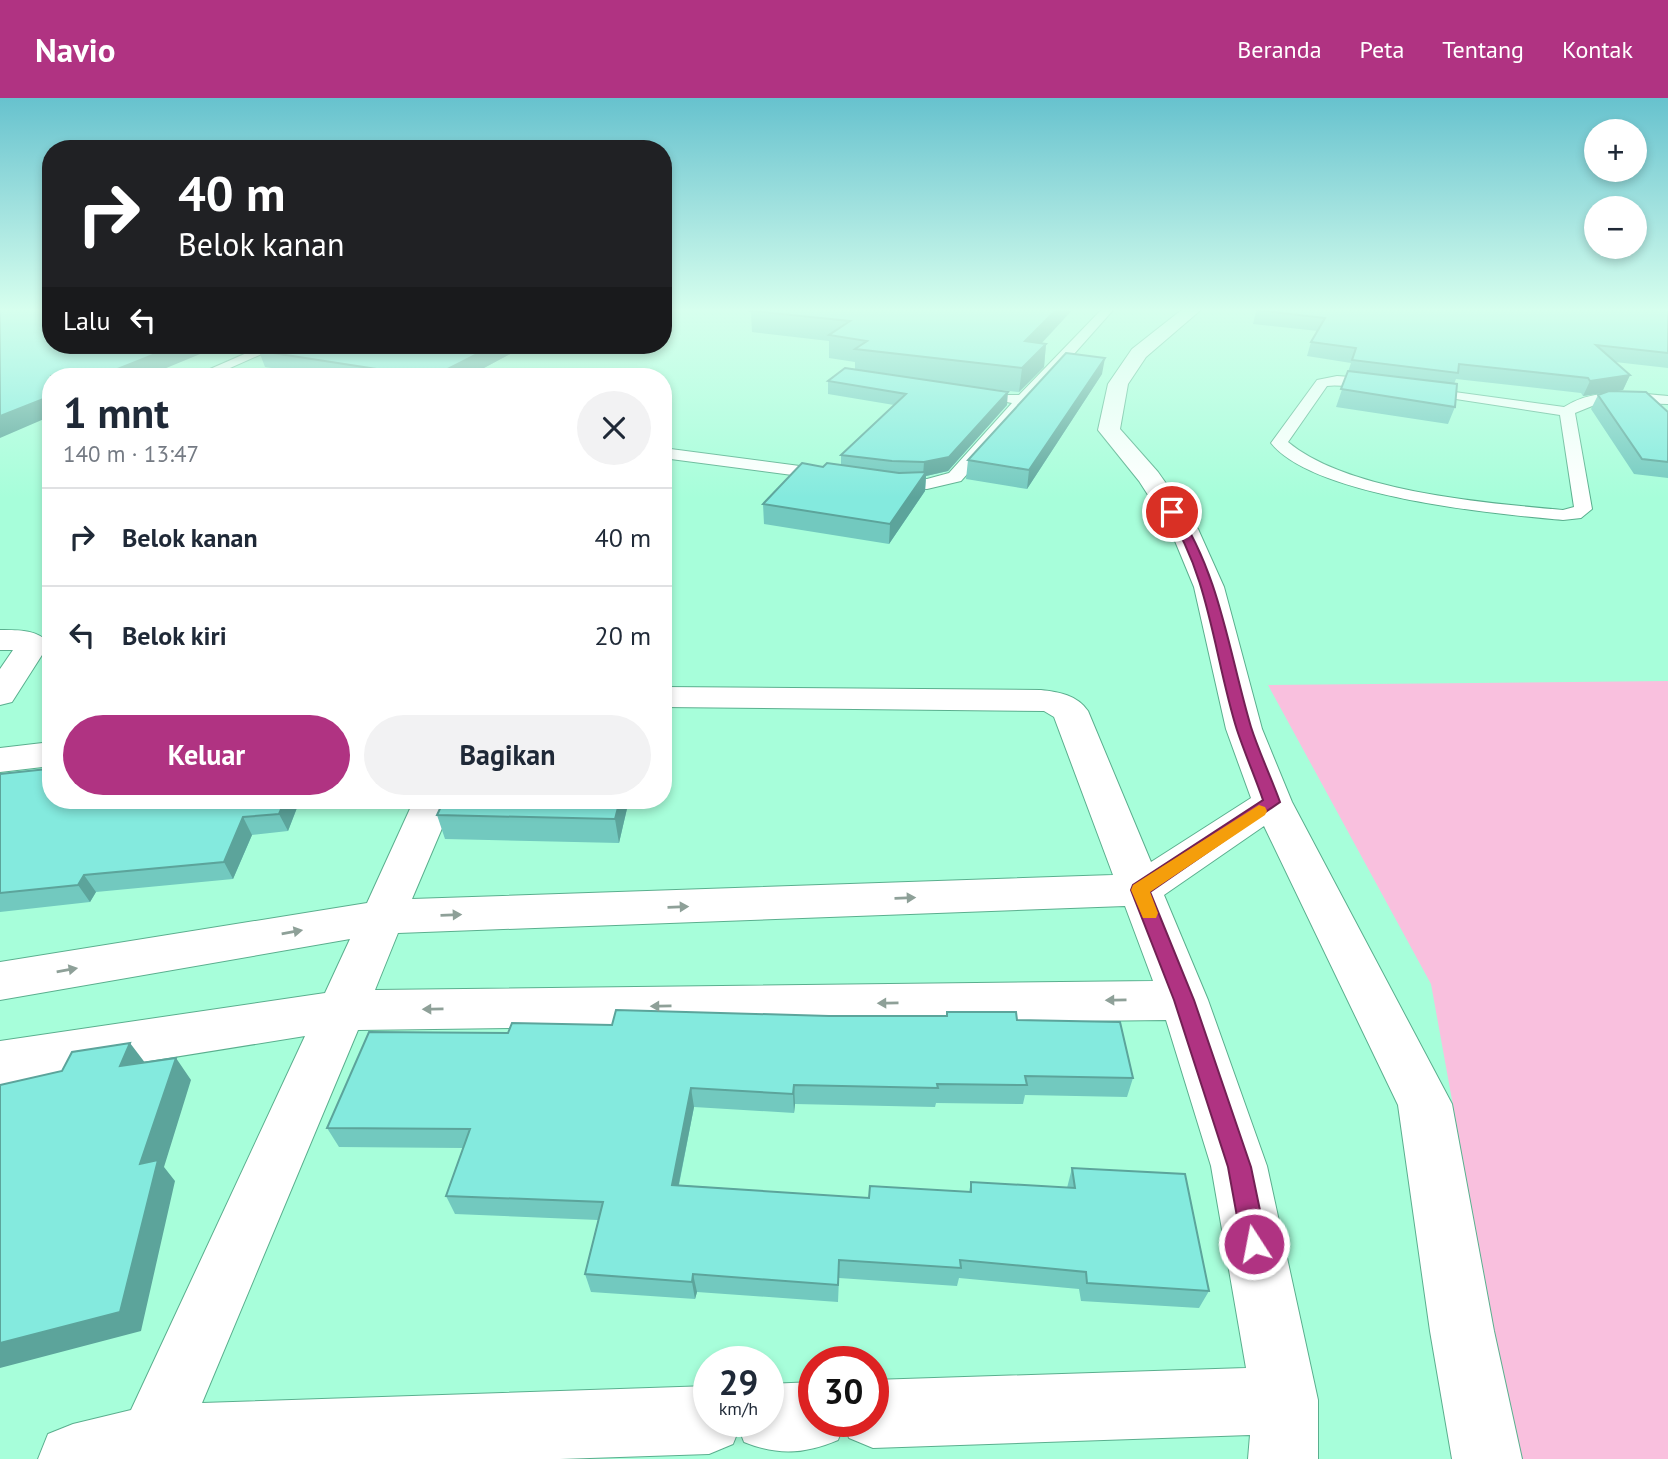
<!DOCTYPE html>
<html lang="id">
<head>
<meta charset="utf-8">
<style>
	body { margin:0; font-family:"PT Sans",sans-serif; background:#f2f2f3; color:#1f2937; height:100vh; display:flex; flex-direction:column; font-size:26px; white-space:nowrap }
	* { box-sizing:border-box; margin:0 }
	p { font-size:23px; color:#747a83 }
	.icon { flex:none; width:38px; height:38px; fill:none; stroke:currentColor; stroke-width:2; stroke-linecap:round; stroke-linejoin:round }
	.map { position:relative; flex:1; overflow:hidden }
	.sheet { position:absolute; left:42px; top:270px; width:630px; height:441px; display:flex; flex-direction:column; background:#fff; border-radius:28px; box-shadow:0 4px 10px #0003 }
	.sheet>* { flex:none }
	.banner { position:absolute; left:42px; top:42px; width:630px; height:214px; border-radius:28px; box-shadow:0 4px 10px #0003; background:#202124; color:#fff; overflow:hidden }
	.fabs { position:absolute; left:1584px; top:21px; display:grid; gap:14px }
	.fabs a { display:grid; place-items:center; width:63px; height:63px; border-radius:50%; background:#fff; box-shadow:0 4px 10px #0003; font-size:35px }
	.speed { position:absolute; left:693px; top:1248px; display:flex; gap:14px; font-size:35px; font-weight:700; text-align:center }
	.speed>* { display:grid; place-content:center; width:91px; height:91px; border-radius:50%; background:#fff; box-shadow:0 4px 10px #0003; line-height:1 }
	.speed small { font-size:18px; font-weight:400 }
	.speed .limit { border:10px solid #d22; background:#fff; color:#111 }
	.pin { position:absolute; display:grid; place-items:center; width:60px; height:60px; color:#fff; margin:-30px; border:4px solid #fff; border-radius:50%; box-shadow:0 2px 7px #0007 }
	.me { position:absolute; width:77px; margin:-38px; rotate:349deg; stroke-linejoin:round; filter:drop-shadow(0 0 5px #0008) }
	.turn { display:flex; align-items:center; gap:24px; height:147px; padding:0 21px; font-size:32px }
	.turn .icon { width:91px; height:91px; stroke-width:2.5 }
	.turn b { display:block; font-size:49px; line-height:60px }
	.then { display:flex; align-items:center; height:66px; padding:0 21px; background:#0003; gap:14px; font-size:26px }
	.round { display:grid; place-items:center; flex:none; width:74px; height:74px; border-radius:37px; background:#f2f2f3 }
	.head { display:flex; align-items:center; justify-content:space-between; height:119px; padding:0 21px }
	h1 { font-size:42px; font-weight:600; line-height:52px }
	.button { display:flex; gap:14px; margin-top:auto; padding:14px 21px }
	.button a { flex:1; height:80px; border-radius:42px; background:#b03382; color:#fff; font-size:28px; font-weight:600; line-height:80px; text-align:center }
	.button a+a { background:#f2f2f3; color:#1f2937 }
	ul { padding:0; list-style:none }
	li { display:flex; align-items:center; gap:21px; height:98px; padding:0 21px; border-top:2px solid #e0e1e3 }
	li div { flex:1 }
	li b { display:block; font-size:26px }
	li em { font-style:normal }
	header { display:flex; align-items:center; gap:42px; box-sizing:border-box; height:98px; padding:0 35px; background:#b03382; color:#fff }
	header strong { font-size:33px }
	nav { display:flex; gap:38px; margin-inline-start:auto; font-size:24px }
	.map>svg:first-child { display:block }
</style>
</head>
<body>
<header>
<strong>Navio</strong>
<nav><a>Beranda</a><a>Peta</a><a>Tentang</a><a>Kontak</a></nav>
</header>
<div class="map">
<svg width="1668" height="1361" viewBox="0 0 1668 1361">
	<rect width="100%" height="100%" fill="#a7feda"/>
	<!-- green -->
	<path fill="#f9c0de" d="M 1668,583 L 1668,1361 L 1517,1361 L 1431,886 L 1268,587 Z"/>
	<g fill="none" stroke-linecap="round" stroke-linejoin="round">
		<defs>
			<path id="service" d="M 1103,210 L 1114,211 L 961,383 L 927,391 L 886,389 L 883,385 L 886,381 L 927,381 L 949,375 L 1012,305 L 1001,303 L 999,300 L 1001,297 L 1019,297 Z
				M 265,247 L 282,247 L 212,278 L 194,278 Z
				M 1337,278 L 1378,281 L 1385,285 C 1372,295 1343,285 1327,288 L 1288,344 C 1348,394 1486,405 1563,412 L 1574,409 L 1560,317 L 1423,296 L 1416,292 L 1418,289 L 1564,309 C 1595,289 1633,295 1668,298 L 1668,306 L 1602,304 L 1575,315 L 1592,411 L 1581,420 L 1563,422 C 1495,416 1314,399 1271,345 L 1317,282 Z
				M 663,350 L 830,372 L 838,377 L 830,382 L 663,360 Z"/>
			<path id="minor" d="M 1184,210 L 1203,210 L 1146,259 L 1128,286 L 1120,331 L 1158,374 L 1198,431 L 1224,489 L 1262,631 L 1292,704 L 1452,1006 L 1494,1233 L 1522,1361 L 1452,1361 L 1430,1233 L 1398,1007 L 1264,728 L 1164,797 L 1208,902 L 1267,1068 L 1318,1302 L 1318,1361 L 1248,1361 L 1250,1337 L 873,1350 L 849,1340 L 844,1327 L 838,1342 C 805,1356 778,1358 744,1344 L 739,1331 L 733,1346 L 709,1356 L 560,1361 L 38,1361 L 48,1336 L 73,1326 L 131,1312 L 305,938 L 0,987 L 0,943 L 325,895 L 350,841 L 0,902 L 0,864 L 367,805 L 414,702 L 454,702 L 412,801 L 1113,777 L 1054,619 L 1044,613 L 663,609 L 663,589 L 1041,592 C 1059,594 1077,597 1088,613 L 1151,764 L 1251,700 L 1226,631 L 1194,489 L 1170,431 L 1139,383 L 1098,332 L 1108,286 L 1132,251 ZM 1125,808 L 1153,883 L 375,892 L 398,835 ZM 1166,922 L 1211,1068 L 1246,1270 L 873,1282 L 873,1323 L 814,1323 L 814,1284 L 768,1286 L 768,1323 L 709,1323 L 709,1288 L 202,1305 L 358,932 Z
				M 0,532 C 16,532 39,531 49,546 L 12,604 L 0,607 L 0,571 L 13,552 L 0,552 Z
				M 51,644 L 51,668 L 0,674 L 0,650 Z"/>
		</defs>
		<!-- service casing -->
		<use href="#service" stroke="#5aaf8e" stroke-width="2"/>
		<!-- minor casing -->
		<use href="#minor" stroke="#5aaf8e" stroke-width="2"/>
		<!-- service -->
		<use href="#service" fill="#fff" fill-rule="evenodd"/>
		<!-- minor -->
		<use href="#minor" fill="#fff" fill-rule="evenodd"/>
	</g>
	<!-- wall -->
	<path fill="#72c9bf" d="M 1074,210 L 1042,245 L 1046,246 L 1044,269 L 1019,294 L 958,287 L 1007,307 L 948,373 L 926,378 L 925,393 L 889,446 L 764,426 L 763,406 L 823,369 L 841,367 L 841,357 L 894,307 L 828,296 L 828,283 L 855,272 L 855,264 L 829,260 L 829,243 L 752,234 L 751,213 Z
		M 1257,210 L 1668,210 L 1668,270 L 1615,264 L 1630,277 L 1623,292 L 1616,293 L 1668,314 L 1668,380 L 1634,376 L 1591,311 L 1598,297 L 1605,295 L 1583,298 L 1581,295 L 1456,281 L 1454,286 L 1455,309 L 1448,326 L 1336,309 L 1351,265 L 1307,258 L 1311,244 L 1318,233 L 1253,226 Z
		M 254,247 L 527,247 L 469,278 L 325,278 L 265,269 L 257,248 L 255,248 Z
		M 1102,276 L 1027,391 L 966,381 L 968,362 Z
		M 0,676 L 300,702 L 288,733 L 252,737 L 233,781 L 96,794 L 90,804 L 0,814 Z
		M 444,702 L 629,702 L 619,745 L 445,741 L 437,717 Z
		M 947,914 L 1017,922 L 1133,980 L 1127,999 L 1025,997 L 1023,1006 L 936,1005 L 935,1009 L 795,1006 L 794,1015 L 694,1009 L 679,1087 L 869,1100 L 969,1094 L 971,1084 L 1067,1090 L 1072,1070 L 1209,1193 L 1199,1210 L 1081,1203 L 1079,1191 L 959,1180 L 957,1188 L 839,1180 L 838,1204 L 697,1194 L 695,1201 L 591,1194 L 585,1176 L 598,1122 L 455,1116 L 446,1098 L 463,1050 L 339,1049 L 327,1030 L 508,935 L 612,927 L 829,918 L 946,918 Z"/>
	<!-- shaded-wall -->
	<path fill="#5ca49b" d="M 1058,210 L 1074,210 L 1022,266 L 1025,243 Z
		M 1046,246 L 1044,269 L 1019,294 L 1022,270 Z
		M 178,247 L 222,247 L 147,278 L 100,278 Z
		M 495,247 L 527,247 L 469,278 L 434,278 Z
		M 1105,260 L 1102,276 L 1027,391 L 1029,372 Z
		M 1630,277 L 1623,292 L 1583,298 L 1590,283 Z
		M 1008,294 L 1007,307 L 948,373 L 926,378 L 925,393 L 889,446 L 890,426 L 923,378 L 924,364 Z
		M 51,298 L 51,318 L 0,340 L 0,318 Z
		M 285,702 L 300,702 L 288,733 L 279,716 Z
		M 620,702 L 629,702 L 619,745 L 615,721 Z
		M 243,719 L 252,737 L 233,781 L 224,764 Z
		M 84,777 L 96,794 L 90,804 L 78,787 Z
		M 130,945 L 146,966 L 120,968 Z
		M 176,960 L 191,982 L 164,1069 L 175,1083 L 141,1233 L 0,1270 L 0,1245 Z
		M 794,987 L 795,1006 L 794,1015 L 793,996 Z
		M 691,990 L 694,1009 L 675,1105 L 672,1087 Z
		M 693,1176 L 697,1194 L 695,1201 L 692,1184 Z"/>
	<!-- building -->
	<path fill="#84eade" stroke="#5ca49b" stroke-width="2" d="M 0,210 L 51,210 L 51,247 L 178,247 L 100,278 L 51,278 L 51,298 L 0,318 Z
		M 757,210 L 1058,210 L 1025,243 L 1046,246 L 1022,270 L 855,251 L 867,243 L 829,237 L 850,223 L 751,213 Z
		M 1257,210 L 1668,210 L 1668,255 L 1596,247 L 1630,277 L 1590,283 L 1588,280 L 1459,266 L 1458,275 L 1352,262 L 1356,250 L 1311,244 L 1325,220 L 1256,212 Z
		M 257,247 L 495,247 L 434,278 L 422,278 L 260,253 Z
		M 1066,255 L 1105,260 L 1029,372 L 968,362 Z
		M 845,270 L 1008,294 L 949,359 L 924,364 L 892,363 L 841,357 L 906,296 L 828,283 Z
		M 1348,273 L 1457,286 L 1455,309 L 1341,291 Z
		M 1609,293 L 1646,294 L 1668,314 L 1668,364 L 1642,361 L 1598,297 Z
		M 802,365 L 823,369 L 827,365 L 899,375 L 926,374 L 890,426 L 763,406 Z
		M 51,665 L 51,702 L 285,702 L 279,716 L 243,719 L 224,764 L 84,777 L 78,787 L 0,795 L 0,676 L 47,671 Z
		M 444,702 L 620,702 L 615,721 L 437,717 Z
		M 616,912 L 829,918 L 947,918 L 947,914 L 1016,914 L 1017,922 L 1120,924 L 1133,980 L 1025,978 L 1027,987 L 937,986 L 938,990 L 794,987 L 793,996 L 691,990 L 672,1087 L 869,1100 L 870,1088 L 971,1094 L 971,1084 L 1075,1090 L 1072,1070 L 1185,1076 L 1209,1193 L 1087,1185 L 1086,1174 L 960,1162 L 961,1170 L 839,1162 L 838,1187 L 693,1176 L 692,1184 L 585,1176 L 603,1104 L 446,1098 L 470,1031 L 327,1030 L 369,934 L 508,935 L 512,925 L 612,927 Z
		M 130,945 L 120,968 L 176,960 L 140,1066 L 158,1062 L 120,1214 L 0,1245 L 0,987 L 62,973 L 72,954 Z"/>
	<!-- one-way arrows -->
	<defs><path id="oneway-solid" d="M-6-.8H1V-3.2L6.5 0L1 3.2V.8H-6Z" transform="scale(1.75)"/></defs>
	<g fill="#8ea098">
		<use href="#oneway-solid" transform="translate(905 800) rotate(-2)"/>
		<use href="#oneway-solid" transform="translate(678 809) rotate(-2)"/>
		<use href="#oneway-solid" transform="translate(451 817) rotate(-2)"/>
		<use href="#oneway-solid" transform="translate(292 834) rotate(-10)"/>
		<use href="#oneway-solid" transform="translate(67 872) rotate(-10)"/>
		<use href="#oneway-solid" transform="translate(1116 902) rotate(179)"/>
		<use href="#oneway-solid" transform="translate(888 905) rotate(179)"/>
		<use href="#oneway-solid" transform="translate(661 908) rotate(179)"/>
		<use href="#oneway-solid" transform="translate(433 911) rotate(179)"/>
	</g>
	<!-- sky -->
	<linearGradient id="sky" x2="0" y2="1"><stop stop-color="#67c2ce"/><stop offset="0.53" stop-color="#d7ffee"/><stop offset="1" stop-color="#d7ffee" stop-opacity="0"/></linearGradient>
	<rect width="1668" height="400" fill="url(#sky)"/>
	<!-- route -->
	<path fill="#b03382" stroke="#722154" stroke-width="2" d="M 1168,411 L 1176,411 C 1220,476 1229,555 1251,629 C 1259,654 1271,679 1280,704 L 1150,794 L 1194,902 L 1251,1069 L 1267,1146 L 1263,1155 L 1254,1159 L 1246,1155 L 1242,1146 L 1228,1069 L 1174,902 L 1131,792 L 1133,787 L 1263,702 C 1255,679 1245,656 1237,632 C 1214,559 1210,479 1167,414 Z"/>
	<!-- slow -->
	<path fill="#f59e0b" d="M 1259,707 L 1265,709 L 1267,713 L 1265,717 L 1150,794 L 1158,815 L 1156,820 L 1143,820 L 1131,792 L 1133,787 Z"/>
</svg>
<div class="fabs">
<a>+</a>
<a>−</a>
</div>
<div class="speed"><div>29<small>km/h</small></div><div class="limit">30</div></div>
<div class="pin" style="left:1172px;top:414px;background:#d93025"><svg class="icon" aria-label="arrive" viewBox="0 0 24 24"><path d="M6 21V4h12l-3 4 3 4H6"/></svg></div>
<svg class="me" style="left:1254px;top:1146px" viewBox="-20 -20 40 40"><circle r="17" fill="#b03382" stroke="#fff" stroke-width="3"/><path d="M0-11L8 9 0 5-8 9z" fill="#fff"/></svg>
<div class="banner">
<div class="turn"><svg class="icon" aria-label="right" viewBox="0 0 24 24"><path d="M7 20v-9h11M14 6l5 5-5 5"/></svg><div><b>40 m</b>Belok kanan</div></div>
<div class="then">Lalu<svg class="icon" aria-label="left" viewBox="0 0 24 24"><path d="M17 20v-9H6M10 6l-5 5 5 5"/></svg></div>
</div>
<section class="sheet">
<div class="head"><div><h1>1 mnt</h1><p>140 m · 13:47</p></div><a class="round"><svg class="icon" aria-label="close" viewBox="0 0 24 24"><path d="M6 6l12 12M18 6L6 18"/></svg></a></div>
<ul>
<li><svg class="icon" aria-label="right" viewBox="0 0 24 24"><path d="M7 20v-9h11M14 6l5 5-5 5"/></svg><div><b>Belok kanan</b></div><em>40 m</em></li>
<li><svg class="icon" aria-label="left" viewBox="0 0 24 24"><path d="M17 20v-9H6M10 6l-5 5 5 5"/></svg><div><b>Belok kiri</b></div><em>20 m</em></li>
</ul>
<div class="button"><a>Keluar</a><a>Bagikan</a></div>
</section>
</div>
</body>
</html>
